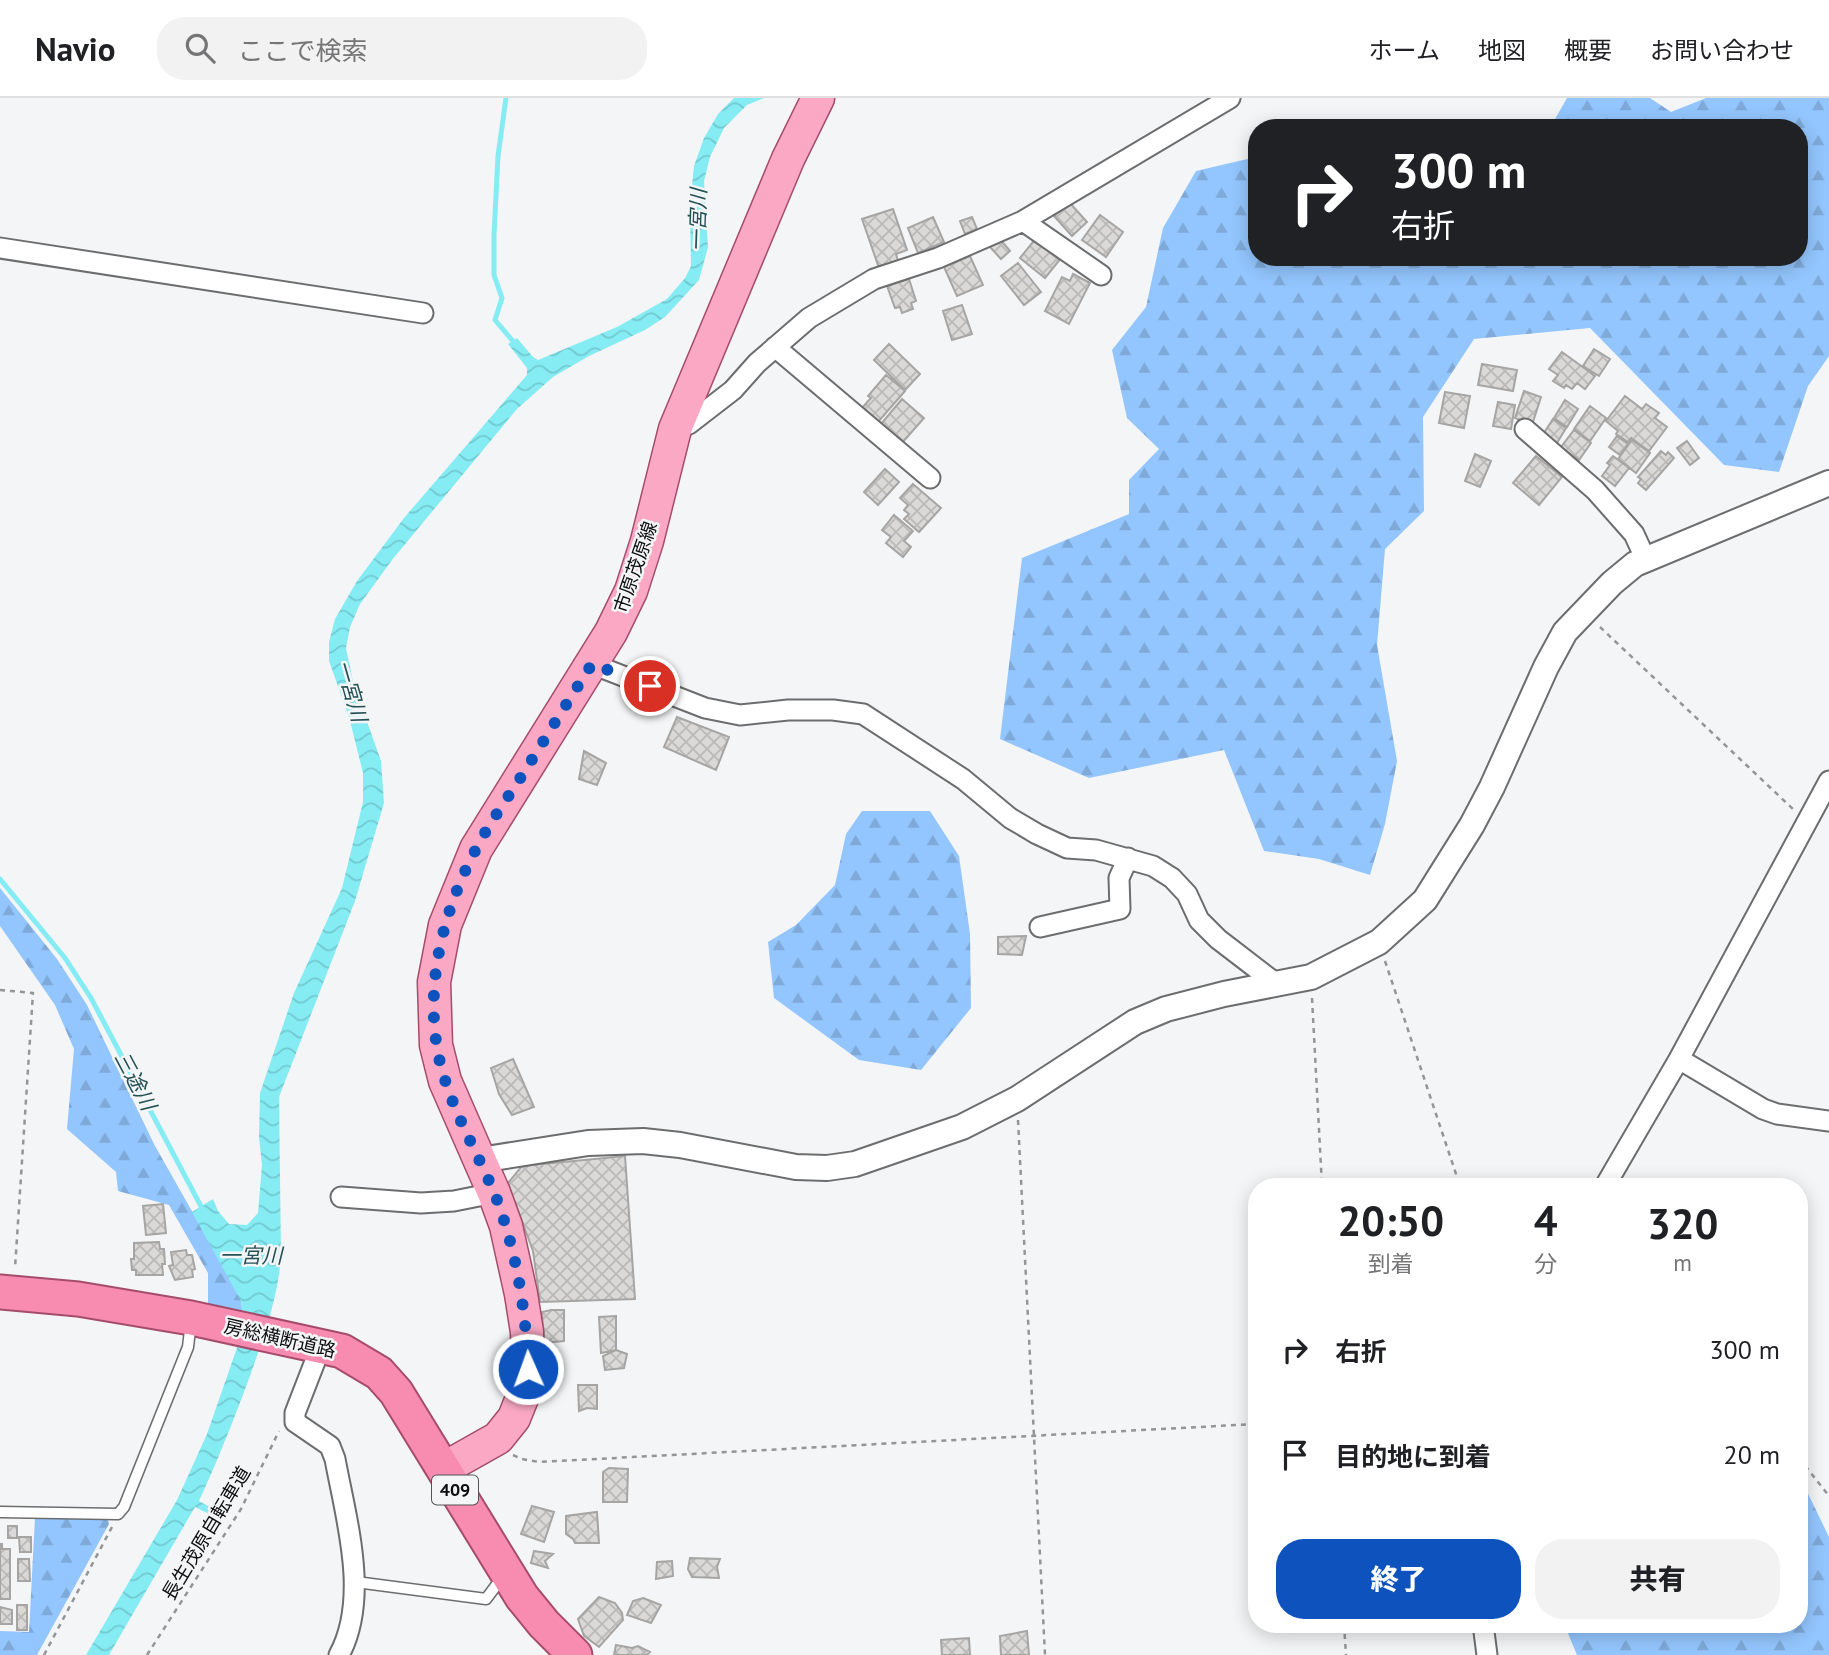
<!DOCTYPE html>
<html lang="ja">
<head>
<meta charset="utf-8">
<style>
	body { margin:0; font-family:"PT Sans","Noto Sans JP",sans-serif; background:#f2f2f2; color:#202124; height:100vh; display:flex; flex-direction:column; font-size:26px; white-space:nowrap }
	* { box-sizing:border-box; margin:0 }
	p { font-size:23px; color:#757577 }
	.icon { flex:none; width:38px; height:38px; fill:none; stroke:currentColor; stroke-width:2; stroke-linecap:round; stroke-linejoin:round }
	.map { position:relative; flex:1; overflow:hidden }
	.side { position:absolute; left:1248px; top:1080px; width:560px; height:455px; display:flex; flex-direction:column; background:#fff; border-radius:28px; box-shadow:0 4px 18px #0003 }
	.side>* { flex:none }
	.top-card { position:absolute; left:1248px; top:21px; width:560px; height:147px; border-radius:28px; box-shadow:0 4px 18px #0003; background:#202124; color:#fff; overflow:hidden }
	.pin { position:absolute; display:grid; place-items:center; width:60px; height:60px; color:#fff; margin:-30px; border:4px solid #fff; border-radius:50%; box-shadow:0 2px 7px #0007 }
	.me { position:absolute; width:77px; margin:-38px; rotate:358deg; stroke-linejoin:round; filter:drop-shadow(0 0 5px #0008) }
	.turn { display:flex; align-items:center; gap:24px; height:147px; padding:0 28px; font-size:32px }
	.turn .icon { width:91px; height:91px; stroke-width:2.5 }
	.turn b { display:block; font-size:49px; line-height:60px }
	.eta { display:flex; justify-content:space-evenly; align-items:center; height:119px; text-align:center }
	.eta b { font-size:42px; font-weight:800; line-height:49px }
	.action { display:flex; gap:14px; margin-top:auto; padding:14px 28px }
	.action a { flex:1; height:80px; border-radius:28px; background:#0e52bd; color:#fff; font-size:28px; font-weight:800; line-height:80px; text-align:center }
	.action a+a { background:#f2f2f2; color:#202124 }
	ul { padding:0; list-style:none }
	li { display:flex; align-items:center; gap:21px; height:105px; padding:0 28px }
	li div { flex:1 }
	li b { display:block; font-size:26px }
	li em { font-style:normal }
	header { display:flex; align-items:center; gap:42px; box-sizing:border-box; height:98px; padding:0 35px; background:#fff; border-bottom:2px solid #e0e0e0 }
	header strong { font-size:33px }
	nav { display:flex; gap:38px; margin-inline-start:auto; font-size:24px }
	.search { width:490px; height:63px; background:#f2f2f2; display:flex; align-items:center; gap:18px; box-sizing:border-box; padding:0 24px; border-radius:28px; color:#757577; font-size:26px }
	.map>svg:first-child { display:block }
</style>
</head>
<body>
<header>
<strong>Navio</strong>
<div class="search"><svg class="icon" aria-label="search" viewBox="0 0 24 24"><circle cx="10" cy="10" r="6"/><path d="M15 15l6 6"/></svg>ここで検索</div>
<nav><a>ホーム</a><a>地図</a><a>概要</a><a>お問い合わせ</a></nav>
</header>
<div class="map">
<svg width="1829" height="1557" viewBox="0 0 1829 1557">
	<defs>
		<pattern id="forest-firs" width="22" height="20" patternUnits="userSpaceOnUse" patternTransform="scale(1.75)"><rect width="22" height="20" fill="#93c6fe"/><path d="M5 1l3.5 6h-7zM16 11l3.5 6h-7z" fill="#7ea9d8"/></pattern>
		<pattern id="water-waves" width="16" height="10" patternUnits="userSpaceOnUse" patternTransform="scale(1.75)"><rect width="16" height="10" fill="#86ecf4"/><path d="M0 5q4-4 8 0t8 0" fill="none" stroke="#72c9d0"/></pattern>
		<pattern id="building-cross-hatch" width="8" height="8" patternUnits="userSpaceOnUse" patternTransform="scale(1.75)"><rect width="8" height="8" fill="#dad9d8"/><path d="M0 0l8 8M0 8l8-8" fill="none" stroke="#bab9b8"/></pattern>
	</defs>
	<rect width="100%" height="100%" fill="#f4f5f6"/>
	<!-- forest -->
	<path fill="url(#forest-firs)" d="M 1567,0 L 1650,0 L 1671,14 L 1706,0 L 1829,0 L 1829,258 L 1808,288 L 1779,374 L 1724,367 L 1590,230 L 1474,241 L 1423,319 L 1424,413 L 1385,451 L 1377,547 L 1397,663 L 1385,726 L 1370,777 L 1319,761 L 1264,753 L 1224,652 L 1089,680 L 1000,641 L 1022,460 L 1129,416 L 1129,382 L 1159,351 L 1127,320 L 1112,252 L 1146,209 L 1163,130 L 1196,73 L 1256,59 L 1256,159 L 1799,159 L 1799,30 L 1550,30 Z
		M 862,713 L 930,713 L 959,758 L 970,836 L 971,910 L 921,972 L 859,962 L 774,900 L 768,844 L 796,827 L 835,787 L 846,736 Z
		M 0,790 L 57,861 L 87,907 L 155,1048 L 235,1189 L 241,1203 L 243,1218 L 208,1211 L 208,1175 L 169,1107 L 118,1093 L 116,1074 L 67,1031 L 74,951 L 55,907 L 0,828 Z
		M 1799,1377 L 1829,1439 L 1829,1557 L 1577,1557 L 1564,1526 L 1799,1526 Z
		M 35,1420 L 108,1421 L 109,1426 L 37,1557 L 0,1557 L 0,1533 L 29,1534 Z"/>
	<!-- water -->
	<path fill="url(#water-waves)" d="M 734,0 L 764,0 L 747,7 L 724,30 L 710,59 L 704,83 L 708,149 L 699,182 L 665,219 L 645,232 L 589,258 L 553,279 L 517,311 L 392,462 L 360,506 L 350,529 L 346,550 L 353,584 L 381,663 L 384,705 L 355,803 L 279,999 L 281,1158 C 278,1200 264,1238 250,1278 C 234,1321 218,1362 199,1403 L 215,1412 L 211,1417 L 195,1409 L 109,1557 L 86,1557 L 177,1402 L 207,1336 L 239,1244 L 243,1218 L 241,1203 L 192,1114 L 213,1101 L 218,1113 L 229,1126 L 247,1127 L 258,1115 L 262,1067 L 259,1039 L 260,995 L 294,895 L 342,790 L 363,704 L 363,675 L 349,619 L 329,563 L 329,544 L 335,521 L 357,483 L 404,420 L 527,277 L 527,270 L 508,246 L 517,240 L 533,259 L 538,262 L 617,229 L 667,201 L 685,180 L 691,168 L 690,106 L 694,68 L 704,40 L 718,16 Z"/>
	<g fill="none" stroke-linecap="round" stroke-linejoin="round">
		<!-- stream -->
		<path stroke="#86ecf4" stroke-width="5" d="M 506,0 L 498,58 L 494,137 L 494,177 L 502,200 L 495,222 L 517,248
			M 0,781 L 65,860 L 91,900 L 204,1114"/>
	</g>
	<!-- building -->
	<path fill="url(#building-cross-hatch)" stroke="#a6a5a4" stroke-width="2" d="M 1069,104 L 1087,124 L 1072,138 L 1054,118 Z
		M 893,111 L 907,152 L 896,156 L 898,163 L 879,170 L 862,121 Z
		M 1100,117 L 1123,134 L 1106,159 L 1082,142 Z
		M 933,119 L 944,144 L 918,155 L 908,130 Z
		M 972,119 L 977,131 L 965,136 L 960,123 Z
		M 1037,139 L 1062,159 L 1045,180 L 1020,160 Z
		M 999,140 L 1010,153 L 1001,161 L 990,149 Z
		M 970,158 L 983,187 L 957,198 L 944,169 Z
		M 1018,165 L 1041,194 L 1024,207 L 1001,178 Z
		M 1073,176 L 1090,185 L 1069,226 L 1045,213 L 1062,179 L 1070,183 Z
		M 909,181 L 916,203 L 911,205 L 913,211 L 902,215 L 900,209 L 895,210 L 887,188 Z
		M 962,207 L 972,236 L 952,242 L 943,213 Z
		M 889,246 L 920,276 L 905,292 L 874,262 Z
		M 1594,251 L 1610,261 L 1599,278 L 1583,268 Z
		M 1562,254 L 1595,278 L 1585,291 L 1577,285 L 1572,291 L 1566,287 L 1564,290 L 1553,283 L 1558,277 L 1549,271 Z
		M 1482,266 L 1517,272 L 1513,293 L 1478,287 Z
		M 886,277 L 905,293 L 878,324 L 862,310 L 871,300 L 868,298 Z
		M 1524,293 L 1541,299 L 1531,330 L 1523,323 L 1515,320 Z
		M 1445,294 L 1470,298 L 1464,330 L 1439,325 Z
		M 1625,298 L 1642,311 L 1646,306 L 1659,315 L 1655,320 L 1667,329 L 1649,353 L 1631,340 L 1628,344 L 1616,336 L 1618,333 L 1606,323 Z
		M 902,301 L 924,320 L 902,345 L 881,326 Z
		M 1565,302 L 1578,311 L 1567,329 L 1554,320 Z
		M 1498,304 L 1515,307 L 1511,331 L 1493,328 Z
		M 1590,308 L 1606,320 L 1590,343 L 1574,331 Z
		M 1553,321 L 1566,330 L 1554,350 L 1540,341 Z
		M 1574,332 L 1591,345 L 1579,362 L 1561,349 Z
		M 1617,338 L 1628,346 L 1620,357 L 1609,349 Z
		M 1632,342 L 1650,355 L 1636,375 L 1618,361 Z
		M 1687,343 L 1699,360 L 1690,367 L 1677,350 Z
		M 1661,353 L 1666,357 L 1668,354 L 1674,360 L 1646,392 L 1638,385 L 1641,381 L 1638,379 Z
		M 1475,356 L 1491,363 L 1480,389 L 1465,383 Z
		M 1536,358 L 1562,379 L 1539,407 L 1513,385 Z
		M 1613,358 L 1629,370 L 1615,388 L 1602,378 L 1610,367 L 1607,365 Z
		M 885,371 L 899,384 L 878,407 L 864,394 Z
		M 913,386 L 941,410 L 919,434 L 904,421 L 909,416 L 904,412 L 908,407 L 900,400 Z
		M 894,417 L 913,433 L 904,443 L 911,449 L 903,459 L 886,445 L 891,439 L 882,432 Z
		M 677,619 L 729,639 L 716,672 L 664,649 Z
		M 584,653 L 606,665 L 597,687 L 579,681 Z
		M 1026,838 L 1022,857 L 998,856 L 998,839 Z
		M 513,961 L 534,1009 L 512,1017 L 499,996 L 491,970 Z
		M 625,1058 L 635,1201 L 540,1204 L 533,1153 L 508,1085 L 522,1068 Z
		M 163,1106 L 166,1135 L 146,1137 L 143,1108 Z
		M 159,1144 L 160,1151 L 164,1151 L 165,1166 L 162,1166 L 163,1177 L 136,1177 L 136,1172 L 132,1172 L 131,1161 L 134,1161 L 134,1145 Z
		M 186,1152 L 187,1157 L 192,1157 L 195,1171 L 192,1172 L 193,1179 L 175,1182 L 169,1168 L 173,1167 L 171,1154 Z
		M 551,1212 L 564,1212 L 564,1243 L 544,1245 L 542,1214 Z
		M 616,1218 L 616,1252 L 601,1255 L 599,1219 Z
		M 616,1252 L 627,1256 L 624,1270 L 605,1272 L 603,1258 Z
		M 578,1287 L 597,1287 L 597,1311 L 587,1310 L 579,1313 Z
		M 609,1370 L 628,1371 L 627,1404 L 603,1404 L 603,1374 Z
		M 532,1408 L 554,1414 L 544,1444 L 521,1436 Z
		M 597,1414 L 599,1445 L 575,1445 L 573,1441 L 566,1436 L 566,1418 Z
		M 8,1428 L 17,1428 L 17,1440 L 8,1440 Z
		M 19,1439 L 31,1439 L 31,1454 L 20,1454 Z
		M 0,1446 L 2,1446 L 2,1451 L 10,1451 L 10,1501 L 0,1501 Z
		M 534,1453 L 553,1456 L 545,1463 L 548,1470 L 531,1465 Z
		M 690,1460 L 720,1461 L 717,1469 L 719,1480 L 692,1479 L 688,1471 Z
		M 18,1461 L 29,1461 L 30,1483 L 18,1483 Z
		M 672,1463 L 673,1478 L 656,1481 L 657,1464 Z
		M 599,1499 L 615,1505 L 622,1515 L 623,1522 L 599,1549 L 584,1538 L 578,1521 Z
		M 643,1500 L 661,1507 L 651,1525 L 627,1517 L 633,1503 Z
		M 17,1507 L 27,1507 L 27,1532 L 17,1532 Z
		M 0,1509 L 12,1512 L 12,1526 L 0,1526 Z
		M 1027,1533 L 1029,1557 L 1001,1557 L 1000,1538 Z
		M 969,1540 L 970,1557 L 942,1557 L 941,1542 Z
		M 616,1547 L 632,1550 L 638,1548 L 650,1554 L 647,1557 L 614,1557 Z"/>
	<g fill="none" stroke-linecap="round" stroke-linejoin="round">
		<defs>
			<path id="service" d="M 0,1414 L 118,1416 L 124,1409 L 188,1249 L 191,1224
				M 356,1484 L 486,1501 L 504,1477"/>
			<path id="minor" d="M 1023,123 L 1101,177
				M 0,150 L 423,215
				M 775,249 L 930,380
				M 675,331 L 689,326 L 733,292 L 757,265 L 809,220 L 874,181 L 938,160 L 1023,123 L 1230,0
				M 1525,331 L 1595,392 L 1634,436 L 1646,462
				M 592,566 L 705,610 L 740,617 L 788,612 L 833,612 L 863,616 L 963,681 L 1010,720 L 1037,736 L 1067,750 L 1096,752 L 1153,768 L 1172,780 L 1187,796 L 1199,822 L 1218,841 L 1278,887
				M 1040,829 L 1120,811 L 1119,780 L 1128,760
				M 1679,961 L 1763,1011 L 1777,1016 L 1829,1023
				M 1605,1088 L 1679,961 L 1829,683
				M 341,1099 L 421,1105 L 454,1103 L 494,1095
				M 321,1248 L 295,1315 L 295,1324 L 330,1348 L 335,1361 C 346,1421 370,1500 339,1557
				M 1483,1526 L 1487,1557"/>
			<path id="tertiary" d="M 480,1062 L 588,1045 L 643,1043 L 680,1047 L 796,1069 L 827,1070 L 855,1066 L 962,1029 L 1017,1001 L 1135,924 L 1166,911 L 1224,896 L 1311,879 L 1379,844 L 1425,802 L 1472,727 L 1492,689 L 1546,569 L 1565,534 L 1612,485 L 1635,466 L 1829,385"/>
			<path id="primary" d="M 443,1371 L 498,1340 L 514,1320 L 524,1295 L 528,1271 L 527,1234 L 521,1196 L 506,1128 L 494,1095 L 445,983 L 436,947 L 434,884 L 445,827 L 476,751 L 611,534 L 631,493 L 647,443 L 675,331 L 788,61 L 818,0"/>
			<path id="trunk" d="M 0,1194 L 78,1201 L 191,1220 L 342,1253 L 379,1275 L 396,1294 L 522,1499 L 544,1526 L 575,1557"/>
		</defs>
		<!-- service casing -->
		<use href="#service" stroke="#6c6d6e" stroke-width="13"/>
		<!-- minor casing -->
		<use href="#minor" stroke="#6c6d6e" stroke-width="23"/>
		<!-- tertiary casing -->
		<use href="#tertiary" stroke="#6c6d6e" stroke-width="28"/>
		<!-- primary casing -->
		<use href="#primary" stroke="#a54c6b" stroke-width="35"/>
		<!-- trunk casing -->
		<use href="#trunk" stroke="#a54c6b" stroke-width="37"/>
		<!-- path -->
		<path stroke="#949596" stroke-width="2.5" stroke-dasharray="5 5" stroke-linecap="butt" d="M 1600,529 L 1794,712
			M 1385,863 L 1460,1088
			M 0,892 L 33,895 L 15,1170
			M 1312,900 L 1322,1088
			M 1018,1022 L 1045,1557
			M 513,1357 L 522,1361 L 539,1364 L 1256,1326
			M 1799,1360 L 1829,1398
			M 1344,1526 L 1346,1557
			M 44,1557 L 112,1429
			M 147,1557 L 241,1411 L 279,1333"/>
		<!-- service -->
		<use href="#service" stroke="#fff" stroke-width="10"/>
		<!-- minor -->
		<use href="#minor" stroke="#fff" stroke-width="19"/>
		<!-- tertiary -->
		<use href="#tertiary" stroke="#fff" stroke-width="24"/>
		<!-- primary -->
		<use href="#primary" stroke="#faa8c4" stroke-width="32"/>
		<!-- trunk -->
		<use href="#trunk" stroke="#f88bb0" stroke-width="33"/>
	</g>
	<g fill="none" stroke-linecap="round" stroke-linejoin="round">
		<!-- route -->
		<path stroke="#0e52bd" stroke-width="12" stroke-dasharray="0 21.6" d="M 528,1271 C 526,1211 516,1150 494,1094 C 478,1057 457,1020 445,982 C 420,905 439,821 476,751 C 489,726 506,702 521,679 C 545,641 568,603 592,566 L 650,588"/>
	</g>
	<g text-anchor="middle" stroke-width="5" stroke-linejoin="round" paint-order="stroke">
		<!-- shield labels -->
		<rect fill="#f4f5f6" stroke="#535354" stroke-width="2" x="432" y="1377.5" width="46" height="29" rx="5"/>
		<g font-size="18" font-weight="bold" fill="#0e0e0f">
			<text x="455" y="1398">409</text>
		</g>
		<!-- street labels -->
		<g font-size="19" fill="#0e0e0f" stroke="#f4f5f6">
			<text transform="translate(635 469) rotate(-71)" y="7">市原茂原線</text>
			<text transform="translate(280 1240) rotate(13)" y="7">房総横断道路</text>
			<text transform="translate(206 1435) rotate(-59)" y="7">長生茂原自転車道</text>
		</g>
		<!-- water labels -->
		<g font-size="21" font-style="italic" fill="#235155" stroke="#f4f5f6">
			<text transform="translate(698 122) rotate(-88)" y="7">一宮川</text>
			<text transform="translate(351 593) rotate(74)" y="7">一宮川</text>
			<text transform="translate(135 983) rotate(62)" y="7">三途川</text>
			<text x="251" y="1165">一宮川</text>
		</g>
	</g>
</svg>
<div class="pin" style="left:650px;top:588px;background:#d93025"><svg class="icon" aria-label="arrive" viewBox="0 0 24 24"><path d="M6 21V4h12l-3 4 3 4H6"/></svg></div>
<svg class="me" style="left:528px;top:1271px" viewBox="-20 -20 40 40"><circle r="17" fill="#0e52bd" stroke="#fff" stroke-width="3"/><path d="M0-11L8 9 0 5-8 9z" fill="#fff"/></svg>
<div class="top-card">
<div class="turn"><svg class="icon" aria-label="right" viewBox="0 0 24 24"><path d="M7 20v-9h11M14 6l5 5-5 5"/></svg><div><b>300 m</b>右折</div></div>
</div>
<section class="side">
<div class="eta">
<div><b>20:50</b><p>到着</p></div>
<div><b>4</b><p>分</p></div>
<div><b>320</b><p>m</p></div>
</div>
<ul>
<li><svg class="icon" aria-label="right" viewBox="0 0 24 24"><path d="M7 20v-9h11M14 6l5 5-5 5"/></svg><div><b>右折</b></div><em>300 m</em></li>
<li><svg class="icon" aria-label="arrive" viewBox="0 0 24 24"><path d="M6 21V4h12l-3 4 3 4H6"/></svg><div><b>目的地に到着</b></div><em>20 m</em></li>
</ul>
<div class="action"><a>終了</a><a>共有</a></div>
</section>
</div>
</body>
</html>
